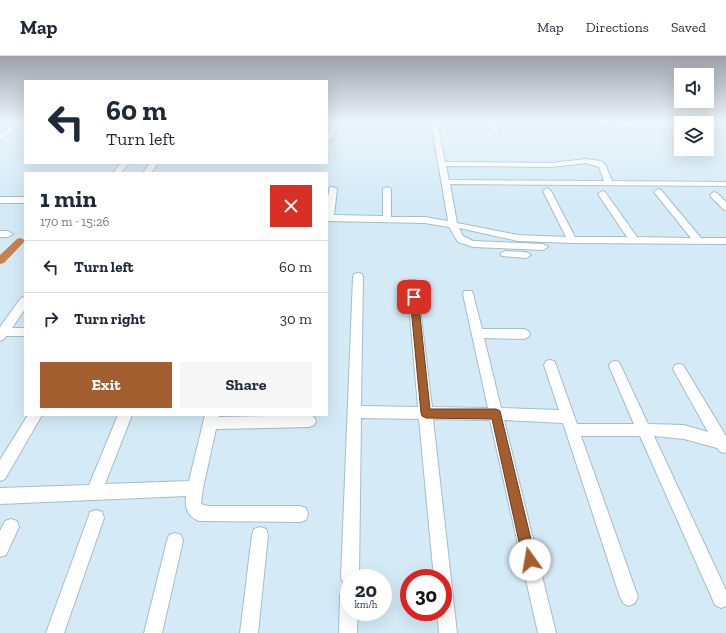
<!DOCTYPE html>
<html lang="en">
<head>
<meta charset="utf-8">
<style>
	body { margin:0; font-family:"Zilla Slab",serif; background:#f6f6f7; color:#1f2937; height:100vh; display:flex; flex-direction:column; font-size:15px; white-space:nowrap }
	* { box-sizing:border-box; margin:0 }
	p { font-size:13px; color:#747a83 }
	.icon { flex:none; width:22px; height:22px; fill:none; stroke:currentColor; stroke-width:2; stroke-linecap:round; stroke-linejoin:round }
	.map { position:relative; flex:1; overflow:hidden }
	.details { position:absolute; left:24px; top:116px; width:304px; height:244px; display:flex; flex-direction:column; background:#fff; border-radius:0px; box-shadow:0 4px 16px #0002 }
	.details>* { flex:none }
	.top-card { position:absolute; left:24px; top:24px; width:304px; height:84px; border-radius:0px; box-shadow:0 4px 16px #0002; background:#fff; color:#1f2937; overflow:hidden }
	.fabs { position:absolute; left:674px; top:12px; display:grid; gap:8px }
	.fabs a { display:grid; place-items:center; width:40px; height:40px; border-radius:0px; background:#fff; box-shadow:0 4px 16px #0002; font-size:20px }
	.speed { position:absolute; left:340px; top:513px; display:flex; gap:8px; font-size:20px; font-weight:700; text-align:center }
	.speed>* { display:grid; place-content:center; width:52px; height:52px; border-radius:50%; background:#fff; box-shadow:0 4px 16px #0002; line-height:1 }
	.speed small { font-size:10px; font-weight:400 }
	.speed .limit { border:6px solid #d22; background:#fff; color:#111 }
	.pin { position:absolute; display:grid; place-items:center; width:34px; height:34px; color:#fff; margin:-17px; border-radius:8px; box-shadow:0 2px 6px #0006 }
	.me { position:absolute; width:44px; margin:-22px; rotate:347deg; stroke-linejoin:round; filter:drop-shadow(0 0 3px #0008) }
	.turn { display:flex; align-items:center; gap:14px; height:84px; padding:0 16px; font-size:18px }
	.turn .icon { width:52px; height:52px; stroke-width:2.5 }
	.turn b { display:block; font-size:28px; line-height:34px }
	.round { display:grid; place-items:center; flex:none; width:42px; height:42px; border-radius:0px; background:#f6f6f7 }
	.overview { display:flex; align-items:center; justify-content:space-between; height:68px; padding:0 16px }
	h1 { font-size:24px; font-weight:800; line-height:30px }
	.action { display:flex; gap:8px; margin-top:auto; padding:8px 16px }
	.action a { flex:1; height:46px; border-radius:0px; background:#a25e2f; color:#fff; font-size:16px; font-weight:800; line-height:46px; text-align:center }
	.action a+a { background:#f6f6f7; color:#1f2937 }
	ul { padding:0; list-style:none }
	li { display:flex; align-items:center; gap:12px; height:52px; padding:0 16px; border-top:1px solid #e0e1e3 }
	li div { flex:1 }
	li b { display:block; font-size:15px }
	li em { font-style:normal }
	header { display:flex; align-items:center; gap:24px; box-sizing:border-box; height:56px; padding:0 20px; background:#fff; border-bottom:1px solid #e0e1e3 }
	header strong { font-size:19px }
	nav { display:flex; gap:22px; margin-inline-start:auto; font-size:14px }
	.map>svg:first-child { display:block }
</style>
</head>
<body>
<header>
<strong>Map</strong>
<nav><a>Map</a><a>Directions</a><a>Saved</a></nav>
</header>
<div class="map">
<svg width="726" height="577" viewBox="0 0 726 577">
	<rect width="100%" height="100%" fill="#d4ebf7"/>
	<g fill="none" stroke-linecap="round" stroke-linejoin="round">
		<!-- canal -->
		<path fill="#cc7f4c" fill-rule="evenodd" d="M 20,182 L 23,183 L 25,185 L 23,187 L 4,207 L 0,208 L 0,199 L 17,183 Z"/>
		<defs>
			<path id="minor" d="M 18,65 L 25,65 L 0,85 L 0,79 Z
				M 333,65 L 339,65 L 332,83 L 327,85 L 327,77 Z
				M 431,65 L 437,65 L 445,106 L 551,107 L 586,103 L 600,105 L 605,108 L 612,125 L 726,126 L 726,130 L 450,128 L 457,167 L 518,179 L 566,181 L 543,135 L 547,132 L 551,135 L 575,181 L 627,181 L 598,138 L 602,135 L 605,136 L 637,181 L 691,182 L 654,136 L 658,133 L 661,134 L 701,182 L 726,182 L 726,188 L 572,187 L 518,185 L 459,172 L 463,180 L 473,185 L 543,188 L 548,191 L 543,194 L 473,191 L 458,186 L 449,171 L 425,167 L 327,165 L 327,145 L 330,131 L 333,131 L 337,133 L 334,159 L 383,160 L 383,133 L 387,131 L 391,133 L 391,161 L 425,161 L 448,165 ZM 586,107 L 599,111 L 604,125 L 449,124 L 446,110 L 551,111 Z
				M 487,65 L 493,65 L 499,76 L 498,77 L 494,77 Z
				M 540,65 L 571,65 L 681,69 L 681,73 L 543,67 Z
				M 707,68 L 726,69 L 726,73 L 707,72 Z
				M 121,107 L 129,107 L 121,117 L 113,117 Z
				M 150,107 L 158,107 L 151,117 L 143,117 Z
				M 714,136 L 717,137 L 726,146 L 726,154 L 723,153 L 711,141 L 710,139 Z
				M 0,141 L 25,141 L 25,147 L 0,147 Z
				M 0,175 L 8,175 L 13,178 L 8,181 L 0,181 Z
				M 505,195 L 526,196 L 531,199 L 526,202 L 502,200 L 500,198 Z
				M 358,217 L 362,218 L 363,221 L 361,350 L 418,351 L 407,227 L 408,224 L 416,224 L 417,227 L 432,351 L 488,352 L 463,238 L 464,235 L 472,235 L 473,238 L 482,273 L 524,273 L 528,275 L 530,278 L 528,281 L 524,283 L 484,282 L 501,352 L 559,354 L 544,309 L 546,305 L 550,304 L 554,305 L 556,309 L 577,368 L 634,368 L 609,310 L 611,306 L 615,305 L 619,306 L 648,368 L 684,369 L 708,376 L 673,313 L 675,309 L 679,308 L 683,309 L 726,380 L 726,396 L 724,397 L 719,395 L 717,392 L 684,383 L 654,380 L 726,534 L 726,550 L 721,552 L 715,549 L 640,380 L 581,380 L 638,541 L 635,547 L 629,550 L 623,547 L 620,541 L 563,367 L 504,364 L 556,577 L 538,577 L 490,364 L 433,363 L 457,577 L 439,577 L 437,556 L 443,556 L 443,522 L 434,522 L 419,363 L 361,362 L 359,522 L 349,522 L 349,556 L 358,556 L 357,577 L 339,577 L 340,539 L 343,533 L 349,530 L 344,528 L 341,522 L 353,221 L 354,218 Z
				M 25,241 L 25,253 L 12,272 L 25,272 L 25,280 L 6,280 L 4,283 L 0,285 L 0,271 L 21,242 Z
				M 28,359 L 42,359 L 5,423 L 0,425 L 0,404 Z
				M 118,359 L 132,359 L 105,428 L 189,425 L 205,359 L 219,359 L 219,361 L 310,359 L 314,361 L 316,365 L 314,369 L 309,371 L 216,373 L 203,432 L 201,448 L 208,450 L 300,450 L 306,452 L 308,458 L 306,464 L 300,466 L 199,465 C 187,460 185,452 186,440 L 0,448 L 0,432 L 89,429 Z
				M 96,454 L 102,456 L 104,462 L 64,577 L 46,577 L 88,462 L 90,456 Z
				M 11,463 L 17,465 L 19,471 L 6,499 L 0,501 L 0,475 L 5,465 Z
				M 260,471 L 266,473 L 268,479 L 258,577 L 240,577 L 252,479 L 254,473 Z
				M 175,477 L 181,479 L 183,485 L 162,577 L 144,577 L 167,485 L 169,479 Z"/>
		</defs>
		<!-- minor casing -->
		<use href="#minor" stroke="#a6bcc7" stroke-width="2"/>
		<!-- minor -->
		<use href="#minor" fill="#fff" fill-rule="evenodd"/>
	</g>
	<!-- sky -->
	<linearGradient id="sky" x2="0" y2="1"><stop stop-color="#9d9faa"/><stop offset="0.45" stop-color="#ecf6fb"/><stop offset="1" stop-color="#ecf6fb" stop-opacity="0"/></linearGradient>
	<rect width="726" height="145" fill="url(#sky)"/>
	<!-- route -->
	<path fill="#a25e2f" stroke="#693d1f" d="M 414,238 L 418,241 L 430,353 L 496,353 L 500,355 L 536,504 L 534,509 L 530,510 L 525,509 L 523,504 L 492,363 L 426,362 L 422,360 L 421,357 L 410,241 Z"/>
</svg>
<div class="fabs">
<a><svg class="icon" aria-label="sound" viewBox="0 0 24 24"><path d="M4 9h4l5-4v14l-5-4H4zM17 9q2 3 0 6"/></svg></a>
<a><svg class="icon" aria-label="layers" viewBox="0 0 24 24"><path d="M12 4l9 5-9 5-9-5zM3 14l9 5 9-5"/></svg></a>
</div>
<div class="speed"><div>20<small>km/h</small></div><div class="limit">30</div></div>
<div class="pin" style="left:414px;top:241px;background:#d93025"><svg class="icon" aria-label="arrive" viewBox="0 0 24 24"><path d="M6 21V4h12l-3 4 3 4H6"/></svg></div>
<svg class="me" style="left:530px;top:504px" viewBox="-20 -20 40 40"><circle r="19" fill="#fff"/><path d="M0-13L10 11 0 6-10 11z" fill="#a25e2f"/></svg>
<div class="top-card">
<div class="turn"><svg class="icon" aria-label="left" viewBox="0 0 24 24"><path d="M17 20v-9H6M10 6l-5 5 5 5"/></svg><div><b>60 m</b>Turn left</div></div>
</div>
<section class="details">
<div class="overview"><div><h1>1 min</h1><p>170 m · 15:26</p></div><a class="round" style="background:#d93025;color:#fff"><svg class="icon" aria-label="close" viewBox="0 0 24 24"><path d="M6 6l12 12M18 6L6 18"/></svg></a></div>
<ul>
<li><svg class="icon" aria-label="left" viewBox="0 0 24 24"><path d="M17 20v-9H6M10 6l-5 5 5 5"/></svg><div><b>Turn left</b></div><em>60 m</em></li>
<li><svg class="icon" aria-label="right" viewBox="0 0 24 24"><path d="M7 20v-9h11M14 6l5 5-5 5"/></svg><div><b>Turn right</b></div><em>30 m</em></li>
</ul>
<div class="action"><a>Exit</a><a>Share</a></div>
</section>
</div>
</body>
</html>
